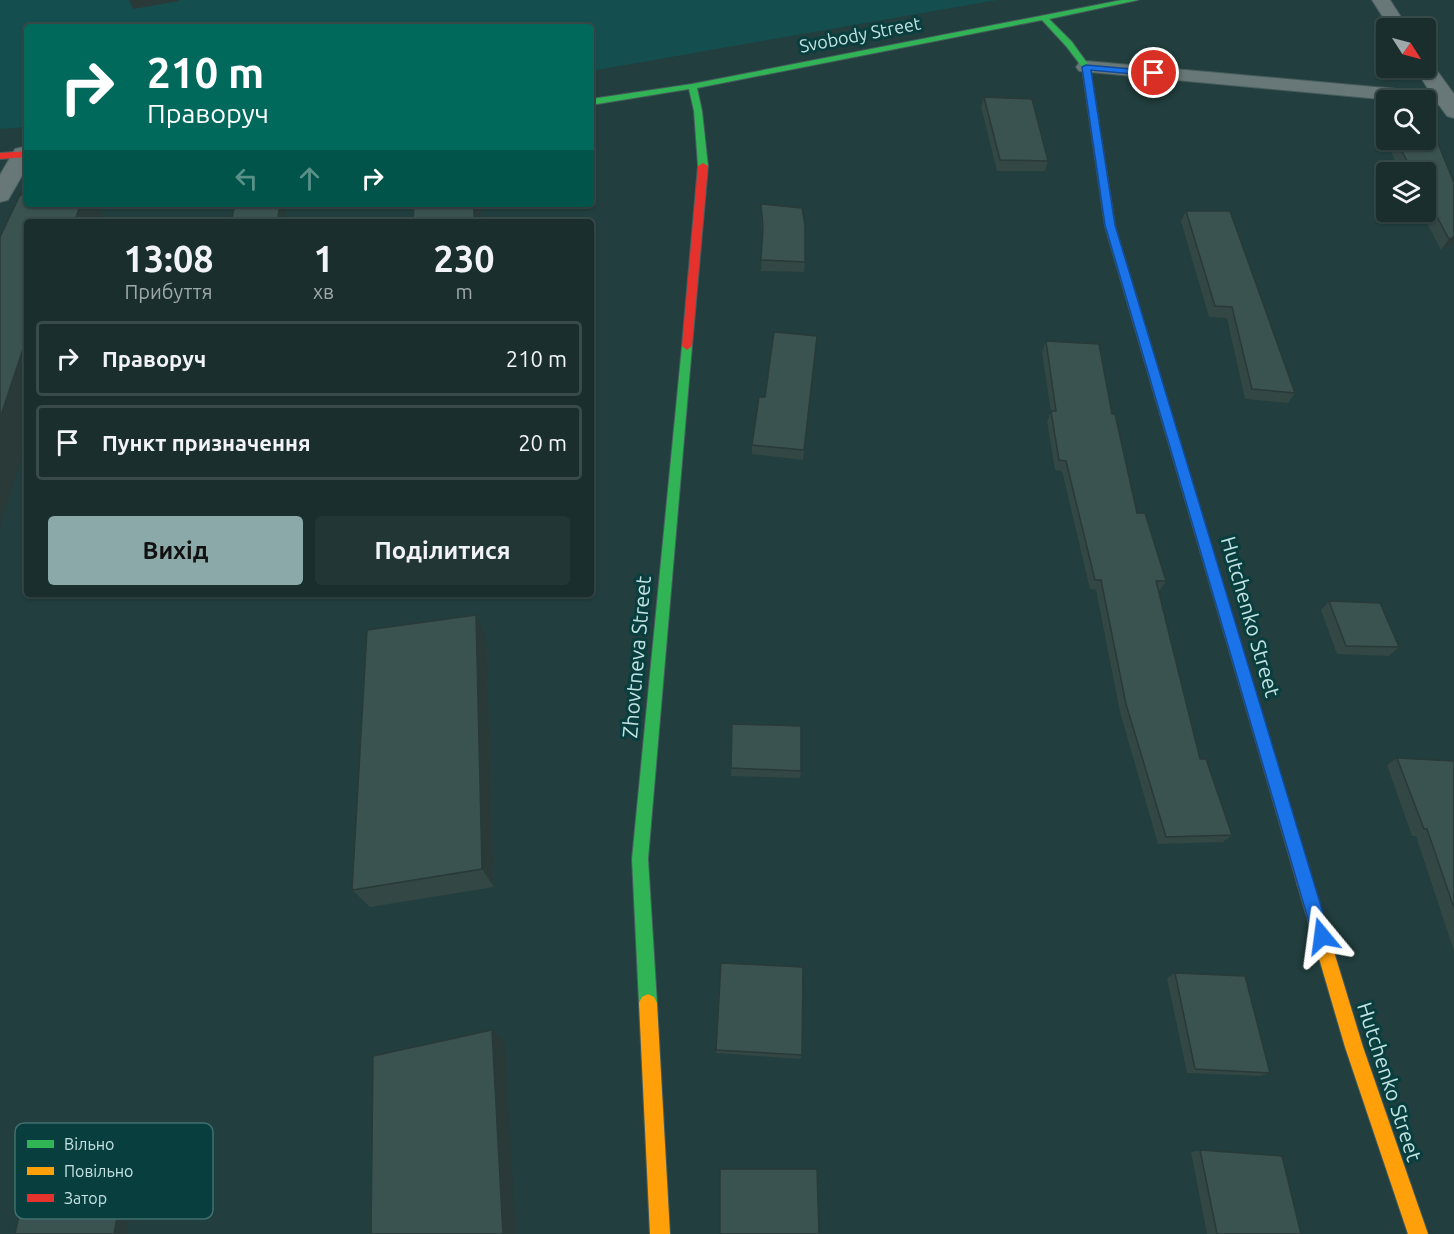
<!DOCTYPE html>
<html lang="uk">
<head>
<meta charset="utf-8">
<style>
	body { margin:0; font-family:Ubuntu,sans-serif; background:#233636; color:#f1f3f6; height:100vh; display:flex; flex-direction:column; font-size:22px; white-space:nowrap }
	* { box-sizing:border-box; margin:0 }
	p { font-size:20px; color:#9fa8aa }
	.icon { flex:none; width:33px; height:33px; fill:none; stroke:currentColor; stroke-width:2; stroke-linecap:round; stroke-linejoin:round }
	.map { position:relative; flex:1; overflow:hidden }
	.drawer { position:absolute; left:24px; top:219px; width:570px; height:378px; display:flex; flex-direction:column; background:#1a2e2e; border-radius:6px; box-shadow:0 2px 4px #0004,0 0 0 2px #384a4a }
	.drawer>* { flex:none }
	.banner { position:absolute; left:24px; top:24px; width:570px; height:183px; border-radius:6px; box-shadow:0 2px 4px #0004,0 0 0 2px #384a4a; background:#00695c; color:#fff; overflow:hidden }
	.needle { width:39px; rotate:126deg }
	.tools { position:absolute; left:1376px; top:18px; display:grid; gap:12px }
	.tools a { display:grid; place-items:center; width:60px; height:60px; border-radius:6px; background:#1a2e2e; box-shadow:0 2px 4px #0004,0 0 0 2px #384a4a; font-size:30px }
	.pin { position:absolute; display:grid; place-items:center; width:51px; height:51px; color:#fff; margin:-26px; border:3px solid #fff; border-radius:50%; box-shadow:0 2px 6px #0007 }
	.me { position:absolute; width:66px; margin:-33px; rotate:344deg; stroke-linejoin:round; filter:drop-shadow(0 0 4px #0008) }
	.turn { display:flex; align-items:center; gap:21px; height:126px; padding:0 24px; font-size:27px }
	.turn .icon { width:78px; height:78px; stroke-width:2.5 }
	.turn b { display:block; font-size:42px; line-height:51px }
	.lanes { display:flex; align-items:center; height:57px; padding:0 24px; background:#0003; justify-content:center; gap:30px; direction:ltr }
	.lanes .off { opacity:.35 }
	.eta { display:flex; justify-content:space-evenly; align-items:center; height:102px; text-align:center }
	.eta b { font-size:36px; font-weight:600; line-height:42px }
	.button { display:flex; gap:12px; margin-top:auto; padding:12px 24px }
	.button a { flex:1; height:69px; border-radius:6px; background:#8ba9a9; color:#111; font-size:24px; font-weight:600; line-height:69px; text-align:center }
	.button a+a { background:#233636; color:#f1f3f6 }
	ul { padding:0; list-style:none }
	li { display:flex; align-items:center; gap:18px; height:75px; margin:0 12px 9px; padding:0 12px; border:3px solid #384a4a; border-radius:6px }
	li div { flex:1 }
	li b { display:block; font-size:22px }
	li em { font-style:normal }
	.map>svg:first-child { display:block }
</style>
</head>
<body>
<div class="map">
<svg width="1454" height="1234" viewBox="0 0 1454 1234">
	<rect width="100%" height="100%" fill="#223e3e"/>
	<!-- built -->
	<path fill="#154e4e" d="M 0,0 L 997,0 L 591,71 L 591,27 L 27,27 L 27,127 L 0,129 Z"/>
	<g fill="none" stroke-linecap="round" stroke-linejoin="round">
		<defs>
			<path id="street" d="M 1372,0 L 1390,0 L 1408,28 L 1390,28 Z
				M 1086,61 L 1430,92 L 1415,68 L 1425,68 L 1425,62 L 1432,64 L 1454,94 L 1454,118 L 1447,116 L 1439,105 L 1425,104 L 1425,100 L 1391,100 L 1079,71 L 1076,67 L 1079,63 Z
				M 23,147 L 27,148 L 27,167 L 8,200 L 0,202 L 0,175 L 15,149 Z"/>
			<path id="fast" d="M 1122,0 L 1138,0 L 1049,19 L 1072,42 L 1090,67 L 1115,226 L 1261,711 L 1259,716 L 1254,717 L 1249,716 L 1247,711 L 1105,226 L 1082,67 L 1066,46 L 1042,20 L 697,88 L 702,111 L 708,166 L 703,169 L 698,166 L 694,111 L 689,89 L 591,105 L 591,99 L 692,84 Z
				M 687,342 L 692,346 L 648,859 L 657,1003 L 654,1009 L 648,1012 L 642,1009 L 639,1003 L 632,859 L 682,346 Z"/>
			<path id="slow" d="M 1305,875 L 1311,877 L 1313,883 L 1363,1047 L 1428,1234 L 1408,1234 L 1345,1047 L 1297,883 L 1299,877 Z
				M 648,994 L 654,997 L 657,1003 L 670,1234 L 650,1234 L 639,1003 L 642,997 Z"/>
			<path id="jam" d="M 27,151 L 27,157 L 0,159 L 0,153 Z
				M 703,163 L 708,166 L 692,346 L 687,350 L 682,346 L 698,166 Z
				M 1254,705 L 1259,706 L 1261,711 L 1313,883 L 1311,889 L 1305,891 L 1299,889 L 1297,883 L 1247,711 L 1249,706 Z"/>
		</defs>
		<!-- street casing -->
		<use href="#street" stroke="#455c5c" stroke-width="2"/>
		<!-- fast casing -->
		<use href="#fast" stroke="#455c5c" stroke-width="2"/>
		<!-- slow casing -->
		<use href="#slow" stroke="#455c5c" stroke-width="2"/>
		<!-- jam casing -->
		<use href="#jam" stroke="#455c5c" stroke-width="2"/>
		<!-- street -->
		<use href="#street" fill="#687777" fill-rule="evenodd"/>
		<!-- fast -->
		<use href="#fast" fill="#30b455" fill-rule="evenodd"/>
		<!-- slow -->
		<use href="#slow" fill="#ff9f0a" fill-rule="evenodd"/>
		<!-- jam -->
		<use href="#jam" fill="#e5322d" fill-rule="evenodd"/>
	</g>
	<!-- wall -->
	<path fill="#334745" d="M 984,97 L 1048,161 L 1045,171 L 997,171 L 981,107 Z
		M 1382,112 L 1386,112 L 1386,140 L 1425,140 L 1454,183 L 1454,244 L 1441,250 L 1421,212 L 1425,212 L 1425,172 L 1401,172 L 1376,122 Z
		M 761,204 L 805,262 L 804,272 L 761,271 L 762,236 L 761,215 Z
		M 1186,211 L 1295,393 L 1288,403 L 1245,399 L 1227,318 L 1209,317 L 1181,221 Z
		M 817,336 L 803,460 L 752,454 L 752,445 Z
		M 1046,341 L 1112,414 L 1137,513 L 1166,581 L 1160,590 L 1158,590 L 1200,759 L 1232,835 L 1223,842 L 1158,844 L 1120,712 L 1096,590 L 1090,589 L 1062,471 L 1055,470 L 1047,421 L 1051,412 L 1042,352 Z
		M 591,424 L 593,435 L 594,484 L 591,485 Z
		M 1329,601 L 1399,647 L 1389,656 L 1337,654 L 1321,610 Z
		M 486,640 L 494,887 L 370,907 L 352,890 Z
		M 732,724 L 801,771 L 800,778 L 731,776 Z
		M 1397,758 L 1454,761 L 1454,951 L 1416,836 L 1412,836 L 1387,765 Z
		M 1175,973 L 1270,1073 L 1260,1076 L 1187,1073 L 1167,978 Z
		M 716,1050 L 802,1055 L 800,1059 L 716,1053 Z
		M 1200,1150 L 1301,1234 L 1207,1234 L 1191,1152 Z"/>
	<!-- shaded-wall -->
	<path fill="#293a38" d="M 129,0 L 179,0 L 179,1 L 133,9 Z
		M 81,204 L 95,204 L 105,219 L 104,222 L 74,222 Z
		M 280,204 L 287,204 L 283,222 L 277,222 Z
		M 474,204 L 481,204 L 481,222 L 474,222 Z
		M 1454,237 L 1454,244 L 1441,250 L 1449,239 Z
		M 27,337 L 27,439 L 0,527 L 0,418 Z
		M 591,424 L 593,435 L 594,484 L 591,470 Z
		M 476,615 L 486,640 L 494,887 L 482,869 Z
		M 492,1030 L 504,1041 L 516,1234 L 503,1234 Z
		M 133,1127 L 145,1129 L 127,1234 L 114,1234 Z"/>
	<!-- building -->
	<path fill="#3b5350" stroke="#293a38" stroke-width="1.5" d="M 984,97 L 1032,99 L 1048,161 L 1000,160 Z
		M 1382,112 L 1386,112 L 1386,120 Z
		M 1425,116 L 1427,116 L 1454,183 L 1454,237 L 1449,239 L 1425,194 L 1425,172 L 1413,172 L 1396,140 L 1425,140 Z
		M 20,195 L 27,195 L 27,204 L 81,204 L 74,222 L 27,222 L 27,337 L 0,418 L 0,237 Z
		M 235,204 L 280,204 L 277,222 L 231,222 Z
		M 414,204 L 474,204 L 474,222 L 413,222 Z
		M 761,204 L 802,208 L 805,226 L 805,262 L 761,260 L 763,227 Z
		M 1186,211 L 1230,211 L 1295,393 L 1252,389 L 1232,307 L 1215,306 Z
		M 774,332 L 817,336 L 804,450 L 752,445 L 759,397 L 765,397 Z
		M 1046,341 L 1099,344 L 1112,414 L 1115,414 L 1137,513 L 1145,513 L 1166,581 L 1156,581 L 1200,759 L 1206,759 L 1232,835 L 1166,837 L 1126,704 L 1101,580 L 1095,580 L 1066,461 L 1059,460 L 1051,411 L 1056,411 Z
		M 1329,601 L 1380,603 L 1399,647 L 1346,646 Z
		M 476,615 L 482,869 L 352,890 L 367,630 Z
		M 732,724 L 801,726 L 801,771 L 731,768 Z
		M 1397,758 L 1454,761 L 1454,908 L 1427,829 L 1424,829 Z
		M 721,963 L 803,967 L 802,1055 L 716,1050 Z
		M 1175,973 L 1245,976 L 1270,1073 L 1195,1069 Z
		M 492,1030 L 503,1234 L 371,1234 L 373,1056 Z
		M 133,1127 L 114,1234 L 15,1234 L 35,1144 Z
		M 1200,1150 L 1282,1156 L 1301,1234 L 1217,1234 Z
		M 720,1169 L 817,1169 L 819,1234 L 720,1234 Z"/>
	<!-- route -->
	<path fill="#1a73e8" stroke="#114b97" stroke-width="1.5" d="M 1086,65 L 1154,71 L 1158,73 L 1154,76 L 1091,70 L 1115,225 L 1330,936 L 1327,942 L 1322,944 L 1316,942 L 1313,936 L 1105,225 L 1082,67 Z"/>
	<g text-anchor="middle" stroke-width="6" stroke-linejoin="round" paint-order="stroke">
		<!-- far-street labels -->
		<g font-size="18" fill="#c3e2e2" stroke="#093e3f">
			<text transform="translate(860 35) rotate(-11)" y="6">Svobody Street</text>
		</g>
		<!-- street labels -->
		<g font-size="21" fill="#c3e2e2" stroke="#093e3f">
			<text transform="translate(1250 617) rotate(74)" y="7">Hutchenko Street</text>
			<text transform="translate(637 657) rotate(-85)" y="7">Zhovtneva Street</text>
			<text transform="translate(1389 1082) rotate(72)" y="7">Hutchenko Street</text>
		</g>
	</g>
	<!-- legend -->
	<rect x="15" y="1123" width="198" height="96" rx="9" fill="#093e3f" stroke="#416f70" stroke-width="1.5"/>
	<rect x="27" y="1140" width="27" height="8" fill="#30b455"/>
	<rect x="27" y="1167" width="27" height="8" fill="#ff9f0a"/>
	<rect x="27" y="1194" width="27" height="8" fill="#e5322d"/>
	<g font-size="16" fill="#c3e2e2">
		<text x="64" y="1150">Вільно</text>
		<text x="64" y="1177">Повільно</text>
		<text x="64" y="1204">Затор</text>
	</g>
</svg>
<div class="tools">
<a><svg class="needle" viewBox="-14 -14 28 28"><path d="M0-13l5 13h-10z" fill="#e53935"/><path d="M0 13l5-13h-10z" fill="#9fa8aa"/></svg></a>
<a><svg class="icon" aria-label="search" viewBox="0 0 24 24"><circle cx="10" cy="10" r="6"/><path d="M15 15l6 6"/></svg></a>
<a><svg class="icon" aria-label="layers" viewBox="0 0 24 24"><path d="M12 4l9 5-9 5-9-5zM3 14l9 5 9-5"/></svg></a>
</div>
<div class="pin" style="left:1154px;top:73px;background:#d93025"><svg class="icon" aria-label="arrive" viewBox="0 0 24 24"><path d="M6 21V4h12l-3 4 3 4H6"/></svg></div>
<svg class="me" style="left:1322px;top:936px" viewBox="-20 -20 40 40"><path d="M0-17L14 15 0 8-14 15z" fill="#1a73e8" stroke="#fff" stroke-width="4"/></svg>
<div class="banner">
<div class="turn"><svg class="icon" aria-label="right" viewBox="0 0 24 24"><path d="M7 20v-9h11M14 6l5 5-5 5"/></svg><div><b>210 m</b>Праворуч</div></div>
<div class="lanes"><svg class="icon off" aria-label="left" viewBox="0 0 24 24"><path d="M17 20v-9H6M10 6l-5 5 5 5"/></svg><svg class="icon off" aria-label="ahead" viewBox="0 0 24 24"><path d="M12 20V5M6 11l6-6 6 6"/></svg><svg class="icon" aria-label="right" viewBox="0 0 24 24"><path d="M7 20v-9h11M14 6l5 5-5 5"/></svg></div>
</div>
<section class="drawer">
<div class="eta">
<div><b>13:08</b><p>Прибуття</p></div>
<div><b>1</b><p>хв</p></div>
<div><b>230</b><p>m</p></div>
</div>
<ul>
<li><svg class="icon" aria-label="right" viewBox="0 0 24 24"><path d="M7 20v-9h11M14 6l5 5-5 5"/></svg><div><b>Праворуч</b></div><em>210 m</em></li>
<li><svg class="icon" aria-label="arrive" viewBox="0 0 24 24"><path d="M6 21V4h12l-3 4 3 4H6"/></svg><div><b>Пункт призначення</b></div><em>20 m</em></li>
</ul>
<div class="button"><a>Вихід</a><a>Поділитися</a></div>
</section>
</div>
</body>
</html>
